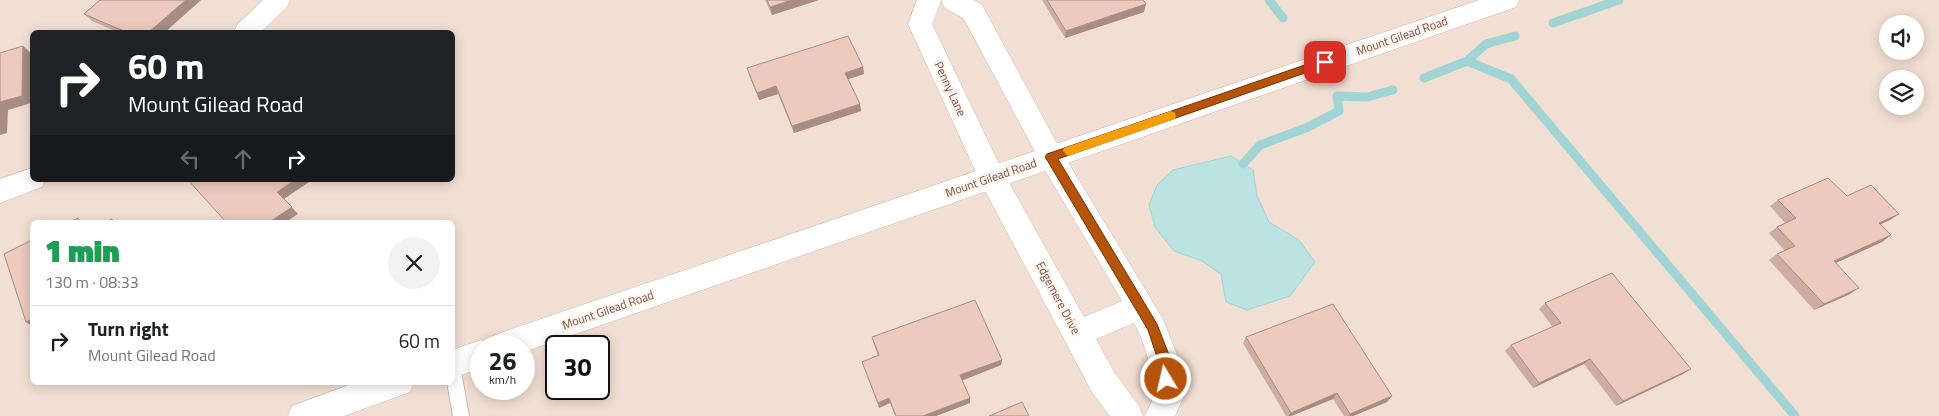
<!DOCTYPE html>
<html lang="en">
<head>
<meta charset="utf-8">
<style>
	body { margin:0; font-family:"Titillium Web",sans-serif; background:#f2f2f2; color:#202124; height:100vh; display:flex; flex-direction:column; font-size:19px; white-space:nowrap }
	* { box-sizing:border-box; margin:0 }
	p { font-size:16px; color:#757577 }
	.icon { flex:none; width:28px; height:28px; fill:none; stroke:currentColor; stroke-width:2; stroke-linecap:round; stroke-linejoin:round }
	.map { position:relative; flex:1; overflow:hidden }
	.sheet { position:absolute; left:30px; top:220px; width:425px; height:165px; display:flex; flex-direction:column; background:#fff; border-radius:8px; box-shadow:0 2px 12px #0003 }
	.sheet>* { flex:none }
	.guide { position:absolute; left:30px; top:30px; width:425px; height:152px; border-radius:8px; box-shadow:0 2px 12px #0003; background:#202124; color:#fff; overflow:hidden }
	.controls { position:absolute; left:1879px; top:15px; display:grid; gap:10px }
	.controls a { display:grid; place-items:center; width:45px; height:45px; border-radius:50%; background:#fff; box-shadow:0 2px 12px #0003; font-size:25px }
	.speed { position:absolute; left:470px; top:335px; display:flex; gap:10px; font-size:25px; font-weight:700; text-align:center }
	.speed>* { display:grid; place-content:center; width:65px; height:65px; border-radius:50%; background:#fff; box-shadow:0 2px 12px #0003; line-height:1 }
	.speed small { font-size:12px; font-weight:400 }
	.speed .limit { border:2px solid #111; border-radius:8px; background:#fff; color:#111 }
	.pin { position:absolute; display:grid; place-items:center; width:42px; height:42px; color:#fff; margin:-21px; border-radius:10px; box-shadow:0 2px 8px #0006 }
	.me { position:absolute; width:55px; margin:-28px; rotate:351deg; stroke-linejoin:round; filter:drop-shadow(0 0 4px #0008) }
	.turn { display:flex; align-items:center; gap:18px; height:105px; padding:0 15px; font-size:22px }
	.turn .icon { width:65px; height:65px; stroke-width:2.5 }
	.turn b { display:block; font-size:35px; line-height:42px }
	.lanes { display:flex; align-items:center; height:48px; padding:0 15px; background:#0003; justify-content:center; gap:25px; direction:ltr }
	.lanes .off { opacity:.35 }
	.round { display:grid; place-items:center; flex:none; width:52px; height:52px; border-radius:26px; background:#f2f2f2 }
	.summary { display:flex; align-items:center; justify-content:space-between; height:85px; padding:0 15px }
	h1 { font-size:30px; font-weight:800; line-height:38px; color:#1e9e55 }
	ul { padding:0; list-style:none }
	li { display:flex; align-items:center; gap:15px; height:70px; padding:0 15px; border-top:1px solid #e0e0e0 }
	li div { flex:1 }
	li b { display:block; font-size:19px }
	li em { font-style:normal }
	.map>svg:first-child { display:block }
</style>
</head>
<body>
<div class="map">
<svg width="1939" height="416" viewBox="0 0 1939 416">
	<rect width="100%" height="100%" fill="#fbeee4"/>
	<!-- residential -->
	<path fill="#f2dfd3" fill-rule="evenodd" d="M 0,0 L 1939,0 L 1939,416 L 0,416 ZM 1888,24 L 1915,24 L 1915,51 L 1888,51 ZM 32,32 L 452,32 L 452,180 L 32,180 ZM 1888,79 L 1915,79 L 1915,106 L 1888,106 ZM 32,222 L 452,222 L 452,382 L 32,382 ZM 481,346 L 524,346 L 524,389 L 481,389 ZM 556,346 L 599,346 L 599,389 L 556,389 Z"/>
	<!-- water -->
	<path fill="#bae3e2" stroke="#a1d4d4" d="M 1231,156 L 1253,170 L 1257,196 L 1269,222 L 1299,240 L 1315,262 L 1290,296 L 1247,310 L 1226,302 L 1221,274 L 1202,261 L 1174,251 L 1155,227 L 1149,205 L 1157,185 L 1173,170 Z"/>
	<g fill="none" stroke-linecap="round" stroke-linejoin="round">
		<!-- stream -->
		<path stroke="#a1d4d4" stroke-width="9" d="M 1269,0 L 1283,18
			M 1553,23 L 1619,0
			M 1467,61 L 1511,79 L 1795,416
			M 1424,78 L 1467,61 L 1486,44 L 1515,36
			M 1243,164 L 1260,145 L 1306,128 L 1339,111 L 1337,96 L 1367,97 L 1393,90"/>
		<defs>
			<path id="lane" d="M 452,359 L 458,361 L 460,366 L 469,416 L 453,416 L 447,382 L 452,382 Z"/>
			<path id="street" d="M 263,0 L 290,0 L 287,7 L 261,32 L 234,32 L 237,25 Z
				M 917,0 L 973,0 L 982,5 L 1060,149 L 1163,319 L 1179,360 L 1183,398 L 1175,416 L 1145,416 C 1147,411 1151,404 1153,398 C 1156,380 1144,339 1134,323 L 1096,339 L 1114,372 L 1139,406 L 1143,416 L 1110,416 L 1092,392 L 982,185 L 908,24 ZM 941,0 L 944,7 L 964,19 L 1042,165 L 1122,301 L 1084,317 L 1002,170 L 932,24 Z
				M 32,168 L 32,180 L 45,180 L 42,187 L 0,203 L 0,179 Z"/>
			<path id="secondary" d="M 1479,0 L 1519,0 L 1516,7 L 524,352 L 524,346 L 481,346 L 481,368 L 452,378 L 452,350 L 481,340 L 489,343 L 493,336 L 503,332 Z
				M 357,382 L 414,382 L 410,392 L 344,416 L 288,416 L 292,406 Z"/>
		</defs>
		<!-- lane casing -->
		<use href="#lane" stroke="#ceb7ae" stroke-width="2"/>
		<!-- street casing -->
		<use href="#street" stroke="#ceb7ae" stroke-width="1"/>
		<!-- secondary casing -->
		<use href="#secondary" stroke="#d0b6ab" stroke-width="1"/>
		<!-- lane -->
		<use href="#lane" fill="#fff" fill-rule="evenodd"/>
		<!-- street -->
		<use href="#street" fill="#fff" fill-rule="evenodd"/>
		<!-- secondary -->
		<use href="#secondary" fill="#fff" fill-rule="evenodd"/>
	</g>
	<!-- wall -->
	<path fill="#cdada3" d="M 100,0 L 201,0 L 165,32 L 117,32 L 92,21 L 84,14 Z
		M 765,0 L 819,0 L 772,15 Z
		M 1042,0 L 1143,0 L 1144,12 L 1065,38 Z
		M 863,67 L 864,74 L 848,79 L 860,104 L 861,111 L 794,133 L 778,94 L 759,100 L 749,75 L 747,68 Z
		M 1847,196 L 1899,214 L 1890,220 L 1881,224 L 1891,235 L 1882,242 L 1835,263 L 1850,294 L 1814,310 L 1769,260 L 1777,254 L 1785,251 L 1769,233 L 1777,227 L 1785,223 L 1770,206 L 1778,200 Z
		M 1545,303 L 1691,369 L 1683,374 L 1616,406 L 1584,364 L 1533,388 L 1505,351 L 1511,345 L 1553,327 L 1539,309 Z
		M 872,337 L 1002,360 L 1001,365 L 962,380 L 970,398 L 970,403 L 936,416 L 895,416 L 890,403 L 879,408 L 864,367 L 862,362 L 878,356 L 873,342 Z
		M 1246,337 L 1387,402 L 1353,416 L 1344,416 L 1333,399 L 1291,416 L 1286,416 L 1243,343 Z"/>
	<!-- shaded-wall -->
	<path fill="#a78d84" d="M 186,0 L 201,0 L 165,32 L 149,32 Z
		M 792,0 L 819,0 L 772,15 L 770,7 Z
		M 1146,4 L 1144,12 L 1065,38 L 1066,31 Z
		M 23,46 L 32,54 L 31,103 L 8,110 L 7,133 L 0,135 L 0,102 Z
		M 863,67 L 864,74 L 846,80 L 845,73 Z
		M 776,86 L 778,94 L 759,100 L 757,93 Z
		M 860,104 L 861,111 L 794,133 L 792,126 Z
		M 295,180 L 312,180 L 284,199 L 298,214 L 286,222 L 270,222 L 277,192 Z
		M 1899,214 L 1890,220 L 1870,229 L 1879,223 Z
		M 1891,235 L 1882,242 L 1825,268 L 1834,261 Z
		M 1859,288 L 1850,294 L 1814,310 L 1824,304 Z
		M 32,319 L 32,326 L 26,322 Z
		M 1590,359 L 1584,364 L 1533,388 L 1539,383 Z
		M 1002,360 L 1001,365 L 961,381 L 960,375 Z
		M 1691,369 L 1683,374 L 1616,406 L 1623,401 Z
		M 1337,393 L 1333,399 L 1291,416 L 1288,416 L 1291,413 Z
		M 1392,396 L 1387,402 L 1353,416 L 1349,416 L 1350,414 Z
		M 889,398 L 890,403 L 879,408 L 878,403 Z
		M 970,398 L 970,403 L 936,416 L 923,416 Z"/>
	<!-- building -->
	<path fill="#eec9bd" stroke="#a78d84" d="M 100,0 L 186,0 L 149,32 L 126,32 L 84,14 Z
		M 767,0 L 792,0 L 770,7 Z
		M 1047,0 L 1143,0 L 1146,4 L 1066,31 Z
		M 848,36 L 863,67 L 845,73 L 860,104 L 792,126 L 776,86 L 757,93 L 747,68 Z
		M 23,46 L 22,96 L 0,102 L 0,53 Z
		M 1828,178 L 1847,196 L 1871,185 L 1899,214 L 1879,223 L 1891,235 L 1834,261 L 1859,288 L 1824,304 L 1777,254 L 1795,246 L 1777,227 L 1796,218 L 1778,200 Z
		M 188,180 L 295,180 L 277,192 L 292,207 L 270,222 L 226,222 Z
		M 78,218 L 80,222 L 70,222 Z
		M 112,219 L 114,222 L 106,222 Z
		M 32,240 L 32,319 L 26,322 L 4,254 Z
		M 1612,273 L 1691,369 L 1623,401 L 1590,359 L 1539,383 L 1511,345 L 1561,323 L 1545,303 Z
		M 975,300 L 1002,360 L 960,375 L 970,398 L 923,416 L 896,416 L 889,398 L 878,403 L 862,362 L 879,355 L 872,337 Z
		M 1333,304 L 1392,396 L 1350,414 L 1337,393 L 1291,413 L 1246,337 Z
		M 1022,402 L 1029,416 L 989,416 Z"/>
	<!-- route -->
	<path fill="#b45309" stroke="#753606" d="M 1325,58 L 1328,60 L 1330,62 L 1328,65 L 1058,159 L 1157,324 L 1171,360 L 1172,379 L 1171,384 L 1166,385 L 1162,384 L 1158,360 L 1148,330 L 1047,160 L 1045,157 L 1047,154 Z"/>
	<!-- slow -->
	<path fill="#f59e0b" d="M 1171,111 L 1175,113 L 1176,116 L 1175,119 L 1068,156 L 1063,151 L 1064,148 Z"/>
	<g text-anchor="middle" stroke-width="4.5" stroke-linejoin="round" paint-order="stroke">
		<!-- street labels -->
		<g font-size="12" fill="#71524b" stroke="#fef3ea">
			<text transform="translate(1402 36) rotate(-19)" y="4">Mount Gilead Road</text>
			<text transform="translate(950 89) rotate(65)" y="4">Penny Lane</text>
			<text transform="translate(991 178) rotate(-19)" y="4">Mount Gilead Road</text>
			<text transform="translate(1058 298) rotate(62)" y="4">Edgemere Drive</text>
			<text transform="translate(608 310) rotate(-19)" y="4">Mount Gilead Road</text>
		</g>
	</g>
</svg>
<div class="controls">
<a><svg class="icon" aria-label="sound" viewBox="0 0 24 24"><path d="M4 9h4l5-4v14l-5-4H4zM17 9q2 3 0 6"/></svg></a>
<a><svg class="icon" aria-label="layers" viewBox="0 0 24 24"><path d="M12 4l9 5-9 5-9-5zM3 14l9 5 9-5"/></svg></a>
</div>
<div class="speed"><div>26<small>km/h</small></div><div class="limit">30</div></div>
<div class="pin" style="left:1325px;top:62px;background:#d93025"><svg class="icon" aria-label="arrive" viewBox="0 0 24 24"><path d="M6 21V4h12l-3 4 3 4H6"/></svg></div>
<svg class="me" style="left:1166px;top:379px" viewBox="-20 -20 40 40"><circle r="17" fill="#b45309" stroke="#fff" stroke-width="3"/><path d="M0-11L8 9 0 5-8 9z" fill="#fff"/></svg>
<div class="guide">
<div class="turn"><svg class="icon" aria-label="right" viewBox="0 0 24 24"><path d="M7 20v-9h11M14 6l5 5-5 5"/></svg><div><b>60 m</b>Mount Gilead Road</div></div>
<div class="lanes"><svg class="icon off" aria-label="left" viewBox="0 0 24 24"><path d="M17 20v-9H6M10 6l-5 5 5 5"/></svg><svg class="icon off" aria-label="ahead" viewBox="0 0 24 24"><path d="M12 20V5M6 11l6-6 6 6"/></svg><svg class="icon" aria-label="right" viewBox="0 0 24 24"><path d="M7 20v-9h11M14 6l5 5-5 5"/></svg></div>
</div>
<section class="sheet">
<div class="summary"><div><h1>1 min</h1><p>130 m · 08:33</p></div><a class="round"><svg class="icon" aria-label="close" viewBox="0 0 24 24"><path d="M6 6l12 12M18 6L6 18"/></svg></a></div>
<ul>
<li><svg class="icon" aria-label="right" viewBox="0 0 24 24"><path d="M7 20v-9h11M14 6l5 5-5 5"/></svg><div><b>Turn right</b><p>Mount Gilead Road</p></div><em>60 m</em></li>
</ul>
</section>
</div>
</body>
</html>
